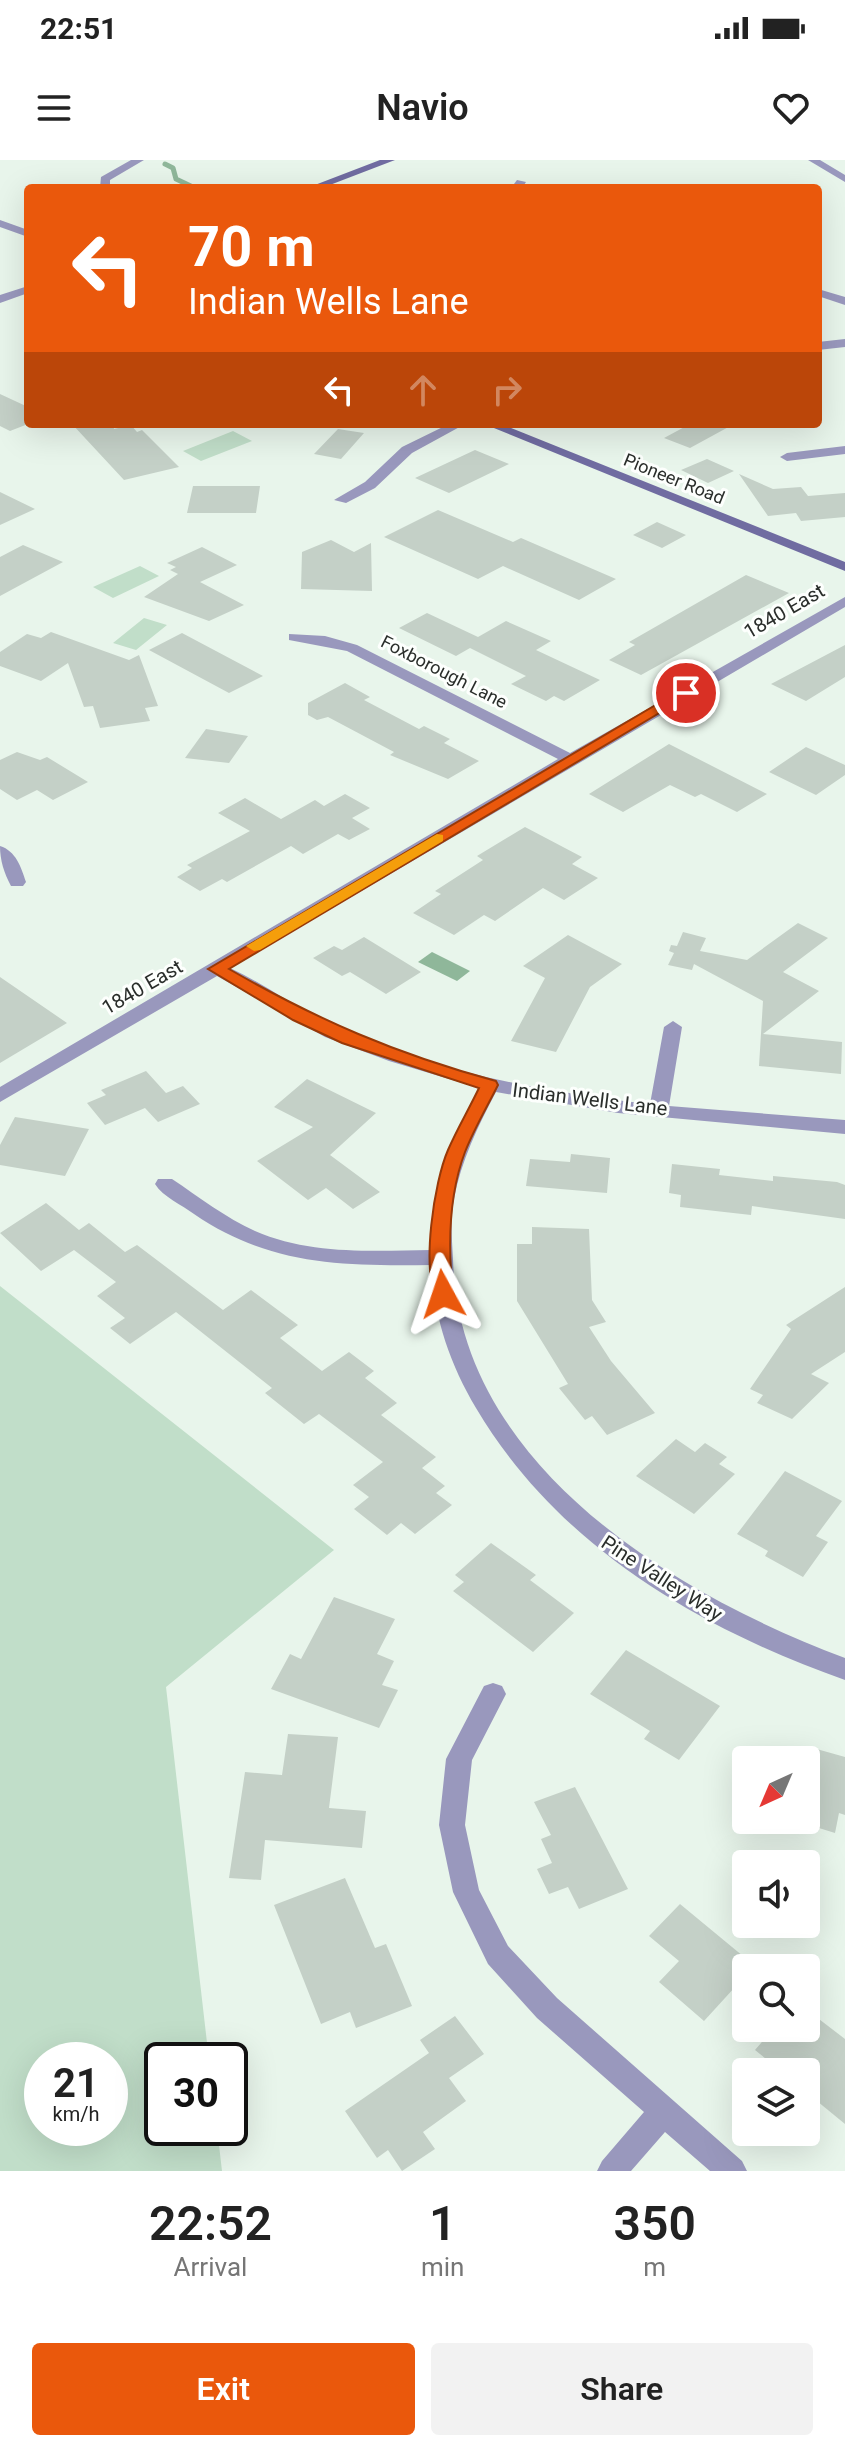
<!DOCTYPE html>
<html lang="en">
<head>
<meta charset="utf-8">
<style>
	body { margin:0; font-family:Roboto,sans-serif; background:#f2f2f2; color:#222; height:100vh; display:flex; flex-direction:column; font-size:30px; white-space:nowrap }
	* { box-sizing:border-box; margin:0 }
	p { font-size:26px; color:#767676 }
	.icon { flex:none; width:44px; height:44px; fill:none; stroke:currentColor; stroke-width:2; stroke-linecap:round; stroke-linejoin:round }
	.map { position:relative; height:2011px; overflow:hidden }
	.sheet { display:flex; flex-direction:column; background:#fff; flex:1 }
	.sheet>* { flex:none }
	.banner { position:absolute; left:24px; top:24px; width:798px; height:244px; border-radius:8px; box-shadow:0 8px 32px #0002; background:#ea580c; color:#fff; overflow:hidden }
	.needle { width:52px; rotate:224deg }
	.fabs { position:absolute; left:732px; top:1586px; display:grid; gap:16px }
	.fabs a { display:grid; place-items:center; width:88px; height:88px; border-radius:8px; background:#fff; box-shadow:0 8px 32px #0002; font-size:40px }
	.speed { position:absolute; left:24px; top:1882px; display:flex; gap:16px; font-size:40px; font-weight:700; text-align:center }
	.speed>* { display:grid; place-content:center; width:104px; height:104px; border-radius:50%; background:#fff; box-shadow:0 8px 32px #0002; line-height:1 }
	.speed small { font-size:20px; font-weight:400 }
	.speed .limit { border:4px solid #111; border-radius:12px; background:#fff; color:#111 }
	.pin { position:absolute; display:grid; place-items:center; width:68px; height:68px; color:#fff; margin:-34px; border:4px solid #fff; border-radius:50%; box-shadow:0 2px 8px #0007 }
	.me { position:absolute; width:88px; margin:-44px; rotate:355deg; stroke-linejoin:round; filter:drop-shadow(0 0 6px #0008) }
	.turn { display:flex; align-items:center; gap:28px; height:168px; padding:0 32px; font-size:36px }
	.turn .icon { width:104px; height:104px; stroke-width:2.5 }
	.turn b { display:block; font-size:56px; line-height:68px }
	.lanes { display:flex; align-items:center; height:76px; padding:0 32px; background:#0003; justify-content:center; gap:40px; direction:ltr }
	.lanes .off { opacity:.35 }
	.eta { display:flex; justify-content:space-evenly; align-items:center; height:136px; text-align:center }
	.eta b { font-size:48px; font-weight:600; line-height:56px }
	.action { display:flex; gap:16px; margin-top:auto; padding:16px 32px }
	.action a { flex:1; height:92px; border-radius:8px; background:#ea580c; color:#fff; font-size:32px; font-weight:600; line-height:92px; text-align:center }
	.action a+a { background:#f2f2f2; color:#222 }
	.status { display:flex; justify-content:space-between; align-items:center; height:56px; padding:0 40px; background:#fff; direction:ltr }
	.status svg { height:22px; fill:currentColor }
	header { display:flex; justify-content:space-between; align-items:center; height:104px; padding:0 32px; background:#fff; font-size:36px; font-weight:600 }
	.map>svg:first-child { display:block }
</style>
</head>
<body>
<div class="status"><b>22:51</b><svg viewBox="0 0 49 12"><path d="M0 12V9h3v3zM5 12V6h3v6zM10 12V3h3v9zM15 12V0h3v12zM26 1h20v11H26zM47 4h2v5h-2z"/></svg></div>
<header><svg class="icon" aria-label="menu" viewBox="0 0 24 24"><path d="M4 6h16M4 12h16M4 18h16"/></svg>Navio<svg class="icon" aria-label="heart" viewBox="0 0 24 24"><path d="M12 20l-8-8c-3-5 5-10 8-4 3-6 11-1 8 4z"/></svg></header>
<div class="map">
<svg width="845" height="2011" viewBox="0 0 845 2011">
	<rect width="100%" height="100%" fill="#e8f5eb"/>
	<!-- green -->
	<path fill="#c1dec9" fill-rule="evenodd" d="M 233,271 L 252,281 L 201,301 L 183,291 Z
		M 140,406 L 159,416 L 113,438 L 93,427 Z
		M 144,458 L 167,465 L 136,490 L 113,483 Z
		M 0,1126 L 334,1390 L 166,1527 L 209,1900 L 162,1900 L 162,1968 L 217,1968 L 222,2011 L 0,2011 ZM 110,1900 L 110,1968 L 42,1968 L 42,1900 Z"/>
	<!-- water -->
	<path fill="#8fb79a" d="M 432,792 L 470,811 L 457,821 L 418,802 Z"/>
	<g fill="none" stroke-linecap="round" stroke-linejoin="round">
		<!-- stream -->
		<path stroke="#8fb79a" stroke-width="5" d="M 165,4 L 173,8 L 176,19 L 195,28"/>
	</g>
	<!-- building -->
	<path fill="#c4d0c7" d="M 0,234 L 28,247 L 28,264 L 10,271 L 0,266 Z
		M 72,264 L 113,264 L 114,269 L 131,265 L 137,272 L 142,270 L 179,307 L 124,320 Z
		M 690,264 L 734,264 L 690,288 L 664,278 Z
		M 338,269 L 364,273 L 341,299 L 314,294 Z
		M 475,290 L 509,304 L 449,333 L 415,318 Z
		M 707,299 L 734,311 L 708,323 L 681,310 Z
		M 739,314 L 773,329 L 801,327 L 808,336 L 845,333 L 845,357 L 801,361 L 796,353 L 768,356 Z
		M 193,326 L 260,326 L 256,353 L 187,353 Z
		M 0,332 L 35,349 L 0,365 Z
		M 438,350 L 513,382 L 521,378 L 616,419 L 579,440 L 503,406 L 478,419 L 384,377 Z
		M 657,362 L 686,375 L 662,388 L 633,375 Z
		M 331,380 L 354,392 L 371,383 L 372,431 L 301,429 L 302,392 Z
		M 23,385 L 63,402 L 0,436 L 0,397 Z
		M 202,387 L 237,405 L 200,422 L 244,445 L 209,461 L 144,437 L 178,414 L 170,410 L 176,407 L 167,403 Z
		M 746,415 L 789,433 L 641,515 L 609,500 L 635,485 L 629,482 Z
		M 427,453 L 478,477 L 506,461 L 551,481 L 536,490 L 600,520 L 564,541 L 554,536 L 546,541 L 511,524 L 526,516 L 470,488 L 456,496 L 399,468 Z
		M 51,472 L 129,500 L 139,495 L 158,546 L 145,548 L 150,561 L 100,568 L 93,546 L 84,547 L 68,503 L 41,521 L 0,506 L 0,492 L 27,474 L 41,478 Z
		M 182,473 L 263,516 L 229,533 L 149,490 Z
		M 845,485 L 845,517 L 806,541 L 771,524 Z
		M 345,523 L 370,537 L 364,540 L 419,569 L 424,566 L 450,579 L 444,583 L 479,601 L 448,619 L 390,595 L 394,592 L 328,557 L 317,560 L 308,555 L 308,543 Z
		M 206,569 L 248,576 L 229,603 L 185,598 Z
		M 669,584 L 767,634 L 737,652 L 701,634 L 695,637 L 670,625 L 623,652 L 589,634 Z
		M 806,587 L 845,605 L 845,615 L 816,635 L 769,612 Z
		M 17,592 L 40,600 L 47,597 L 88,622 L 53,640 L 37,630 L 17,640 L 0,629 L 0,600 Z
		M 345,634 L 370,648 L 352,658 L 370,669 L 349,680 L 338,674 L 303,694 L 291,686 L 227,722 L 222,719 L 200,731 L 177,717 L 192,708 L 187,705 L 250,671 L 218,653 L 245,638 L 281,659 L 315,640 L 324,646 Z
		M 525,667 L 582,697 L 572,704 L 598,718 L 564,740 L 543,728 L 495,761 L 484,755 L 454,775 L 413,753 L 441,734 L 435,731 L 483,700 L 477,696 Z
		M 798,763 L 828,778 L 783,812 L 819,831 L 763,874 L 842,882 L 841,914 L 759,906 L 763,841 L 694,804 L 692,810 L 668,805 L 674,793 L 669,791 L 671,785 L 677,786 L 683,772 L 706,778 L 700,791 L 747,800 Z
		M 568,775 L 622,804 L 590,827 L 556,892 L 511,881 L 545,818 L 523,806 Z
		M 364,777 L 421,812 L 386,834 L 350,812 L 342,816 L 313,798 L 334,786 L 342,790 Z
		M 0,817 L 67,863 L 0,903 Z
		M 146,911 L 166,933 L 183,926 L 200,944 L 158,962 L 145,948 L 105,965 L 87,943 L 106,935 L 101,930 Z
		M 307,919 L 376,953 L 330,995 L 380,1032 L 353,1049 L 326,1028 L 308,1040 L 257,1001 L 313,967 L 274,947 Z
		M 15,957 L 89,969 L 65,1016 L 0,1005 L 0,985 Z
		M 571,994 L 610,998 L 607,1033 L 526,1026 L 530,999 L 570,1002 Z
		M 672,1004 L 720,1009 L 719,1015 L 773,1021 L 773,1016 L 837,1022 L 845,1025 L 845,1059 L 752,1046 L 751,1055 L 680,1047 L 681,1035 L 669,1033 Z
		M 46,1043 L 79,1070 L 89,1063 L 125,1092 L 137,1085 L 223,1150 L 251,1130 L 298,1165 L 280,1178 L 322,1211 L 349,1192 L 374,1211 L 365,1218 L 397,1243 L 381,1255 L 436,1297 L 422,1308 L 445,1326 L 436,1333 L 452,1345 L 415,1374 L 401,1363 L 387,1375 L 354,1349 L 369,1337 L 353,1325 L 383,1302 L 319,1254 L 304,1264 L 265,1233 L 272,1228 L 176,1152 L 130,1184 L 110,1168 L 125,1158 L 97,1136 L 116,1122 L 74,1090 L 41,1111 L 0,1073 Z
		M 532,1067 L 589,1069 L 592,1140 L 606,1162 L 589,1167 L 611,1201 L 655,1253 L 607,1275 L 592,1256 L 585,1260 L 559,1228 L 568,1224 L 517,1141 L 517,1084 L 532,1084 Z
		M 845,1127 L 845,1192 L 811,1214 L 829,1223 L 792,1259 L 757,1243 L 763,1235 L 750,1229 L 791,1169 L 786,1165 Z
		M 676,1279 L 695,1292 L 705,1283 L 727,1297 L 719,1304 L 735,1314 L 694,1354 L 636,1316 Z
		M 785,1311 L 842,1341 L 816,1376 L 828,1382 L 803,1417 L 765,1396 L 768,1391 L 737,1374 Z
		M 491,1383 L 536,1415 L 530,1420 L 574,1453 L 533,1492 L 453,1431 L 464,1422 L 455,1415 Z
		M 334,1437 L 395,1459 L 377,1494 L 394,1501 L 382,1525 L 398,1530 L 379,1568 L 271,1529 L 290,1494 L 301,1499 Z
		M 626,1490 L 720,1546 L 679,1600 L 644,1579 L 650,1571 L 590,1534 Z
		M 288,1574 L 338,1577 L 329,1648 L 366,1651 L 362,1688 L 265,1680 L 261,1720 L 229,1718 L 245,1612 L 282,1615 Z
		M 806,1586 L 845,1597 L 845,1655 L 839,1653 L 835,1673 L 806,1664 Z
		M 575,1627 L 628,1729 L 579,1749 L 568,1727 L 549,1734 L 537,1709 L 552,1703 L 541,1679 L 551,1675 L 534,1642 Z
		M 345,1718 L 375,1788 L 386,1784 L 412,1846 L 356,1868 L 350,1852 L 321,1864 L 274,1745 Z
		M 680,1744 L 755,1806 L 746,1808 L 746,1815 L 704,1861 L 659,1822 L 679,1801 L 649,1776 Z
		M 455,1856 L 484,1894 L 449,1918 L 466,1941 L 423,1972 L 435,1989 L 402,2011 L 388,1990 L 377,1998 L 345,1951 L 429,1893 L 420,1880 Z
		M 815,1856 L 845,1879 L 845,1964 L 806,1932 L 806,1912 L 782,1912 L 755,1890 L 774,1868 L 787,1868 L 798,1876 Z"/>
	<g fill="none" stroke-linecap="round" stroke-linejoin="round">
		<!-- street -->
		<path fill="#9998bd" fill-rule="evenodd" d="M 131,0 L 144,0 L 110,20 L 110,28 L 100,28 L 101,17 Z
			M 808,0 L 820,0 L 845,15 L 845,22 Z
			M 517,20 L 526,22 L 522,28 L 511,28 Z
			M 0,60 L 28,70 L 28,77 L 0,67 Z
			M 28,126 L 28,133 L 0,143 L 0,135 Z
			M 818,129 L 845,137 L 845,145 L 818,136 Z
			M 845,179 L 845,187 L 818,190 L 818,182 Z
			M 449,264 L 465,264 L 412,293 L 375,328 L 346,343 L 334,340 L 365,322 L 402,287 Z
			M 845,286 L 845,294 L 787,301 L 780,297 L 787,293 Z
			M 845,437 L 845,447 L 230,808 C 265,824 296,848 331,865 C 432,911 541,932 650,944 L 664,867 L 673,861 L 682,867 L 669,946 L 845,960 L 845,974 L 618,953 L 496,932 C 478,966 461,1001 454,1039 C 450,1059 452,1079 453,1099 C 458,1304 674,1434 845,1498 L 845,1520 C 698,1468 557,1385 476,1248 C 450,1204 433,1156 432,1105 C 343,1106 270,1106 194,1054 C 182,1045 163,1037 155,1024 L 158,1019 L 172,1019 C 199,1037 226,1058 255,1071 C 310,1095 373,1091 431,1090 C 430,1027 450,983 479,928 L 389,901 L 325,877 L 217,816 L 0,942 L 0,927 L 558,599 L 347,491 L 289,480 L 289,474 L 325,476 L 357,485 L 570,593 Z
			M 0,686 C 16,691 21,707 26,722 L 23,726 L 11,726 C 4,713 0,700 0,686 Z
			M 493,1523 L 502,1526 L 506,1534 L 472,1600 L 465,1665 L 479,1730 L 508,1786 L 557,1838 L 742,2001 L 747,2011 L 710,2011 L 665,1972 L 631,2011 L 597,2011 L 602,2001 L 644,1952 L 537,1858 L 488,1804 L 453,1732 L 439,1665 L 446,1599 L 484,1526 Z"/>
		<!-- secondary -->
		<path fill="#706ca1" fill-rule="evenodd" d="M 380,0 L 395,0 L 322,28 L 307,28 Z
			M 484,264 L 501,264 L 845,402 L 845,411 Z"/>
	</g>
	<!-- route -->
	<path fill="#ea580c" stroke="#983908" stroke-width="2" d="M 681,530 L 693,533 L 229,809 C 318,860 396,894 496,921 L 498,925 C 487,947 474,969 465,992 C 448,1037 448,1088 453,1134 L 450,1139 L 437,1139 C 421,1109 434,1022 448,990 C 457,969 469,949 479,928 L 342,883 L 293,860 L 208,809 Z"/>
	<!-- slow -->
	<path fill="#f59e0b" d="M 437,674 L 443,675 L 443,681 L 260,790 L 254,791 L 246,786 Z"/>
	<g text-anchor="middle" stroke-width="6" stroke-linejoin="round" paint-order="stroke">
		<!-- far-street labels -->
		<g font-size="18" fill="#2a2e2b" stroke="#fdfffd">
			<text transform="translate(674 319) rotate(22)" y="6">Pioneer Road</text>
			<text transform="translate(444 512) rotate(27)" y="6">Foxborough Lane</text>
		</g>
		<!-- street labels -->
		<g font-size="20" fill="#2a2e2b" stroke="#fdfffd">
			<text transform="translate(784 451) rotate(-30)" y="7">1840 East</text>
			<text transform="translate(142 827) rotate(-30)" y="7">1840 East</text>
			<text transform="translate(590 939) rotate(7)" y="7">Indian Wells Lane</text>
			<text transform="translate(662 1418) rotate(33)" y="7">Pine Valley Way</text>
		</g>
	</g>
</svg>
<div class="fabs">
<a><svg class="needle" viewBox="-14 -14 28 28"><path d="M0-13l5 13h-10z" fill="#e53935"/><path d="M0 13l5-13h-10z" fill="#767676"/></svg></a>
<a><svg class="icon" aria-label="sound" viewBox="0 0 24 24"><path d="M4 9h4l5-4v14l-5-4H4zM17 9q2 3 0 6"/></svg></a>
<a><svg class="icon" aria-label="search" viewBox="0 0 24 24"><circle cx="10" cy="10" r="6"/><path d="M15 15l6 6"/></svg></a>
<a><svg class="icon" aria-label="layers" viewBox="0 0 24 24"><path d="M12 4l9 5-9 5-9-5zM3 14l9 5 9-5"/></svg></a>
</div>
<div class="speed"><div>21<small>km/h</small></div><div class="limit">30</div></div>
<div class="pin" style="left:686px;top:533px;background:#d93025"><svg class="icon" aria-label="arrive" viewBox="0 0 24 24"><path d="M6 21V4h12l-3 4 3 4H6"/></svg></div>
<svg class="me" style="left:443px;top:1134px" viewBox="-20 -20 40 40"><path d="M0-17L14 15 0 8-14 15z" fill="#ea580c" stroke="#fff" stroke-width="4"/></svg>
<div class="banner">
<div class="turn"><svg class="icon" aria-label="left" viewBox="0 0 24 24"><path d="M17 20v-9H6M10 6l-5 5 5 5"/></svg><div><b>70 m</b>Indian Wells Lane</div></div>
<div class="lanes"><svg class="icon" aria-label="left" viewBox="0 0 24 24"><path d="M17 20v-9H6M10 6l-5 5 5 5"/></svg><svg class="icon off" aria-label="ahead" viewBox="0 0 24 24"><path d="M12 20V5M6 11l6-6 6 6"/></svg><svg class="icon off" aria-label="right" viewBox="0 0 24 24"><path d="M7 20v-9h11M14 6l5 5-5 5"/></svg></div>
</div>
</div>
<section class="sheet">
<div class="eta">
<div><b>22:52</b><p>Arrival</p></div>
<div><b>1</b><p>min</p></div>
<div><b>350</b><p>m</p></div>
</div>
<div class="action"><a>Exit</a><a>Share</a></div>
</section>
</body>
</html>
